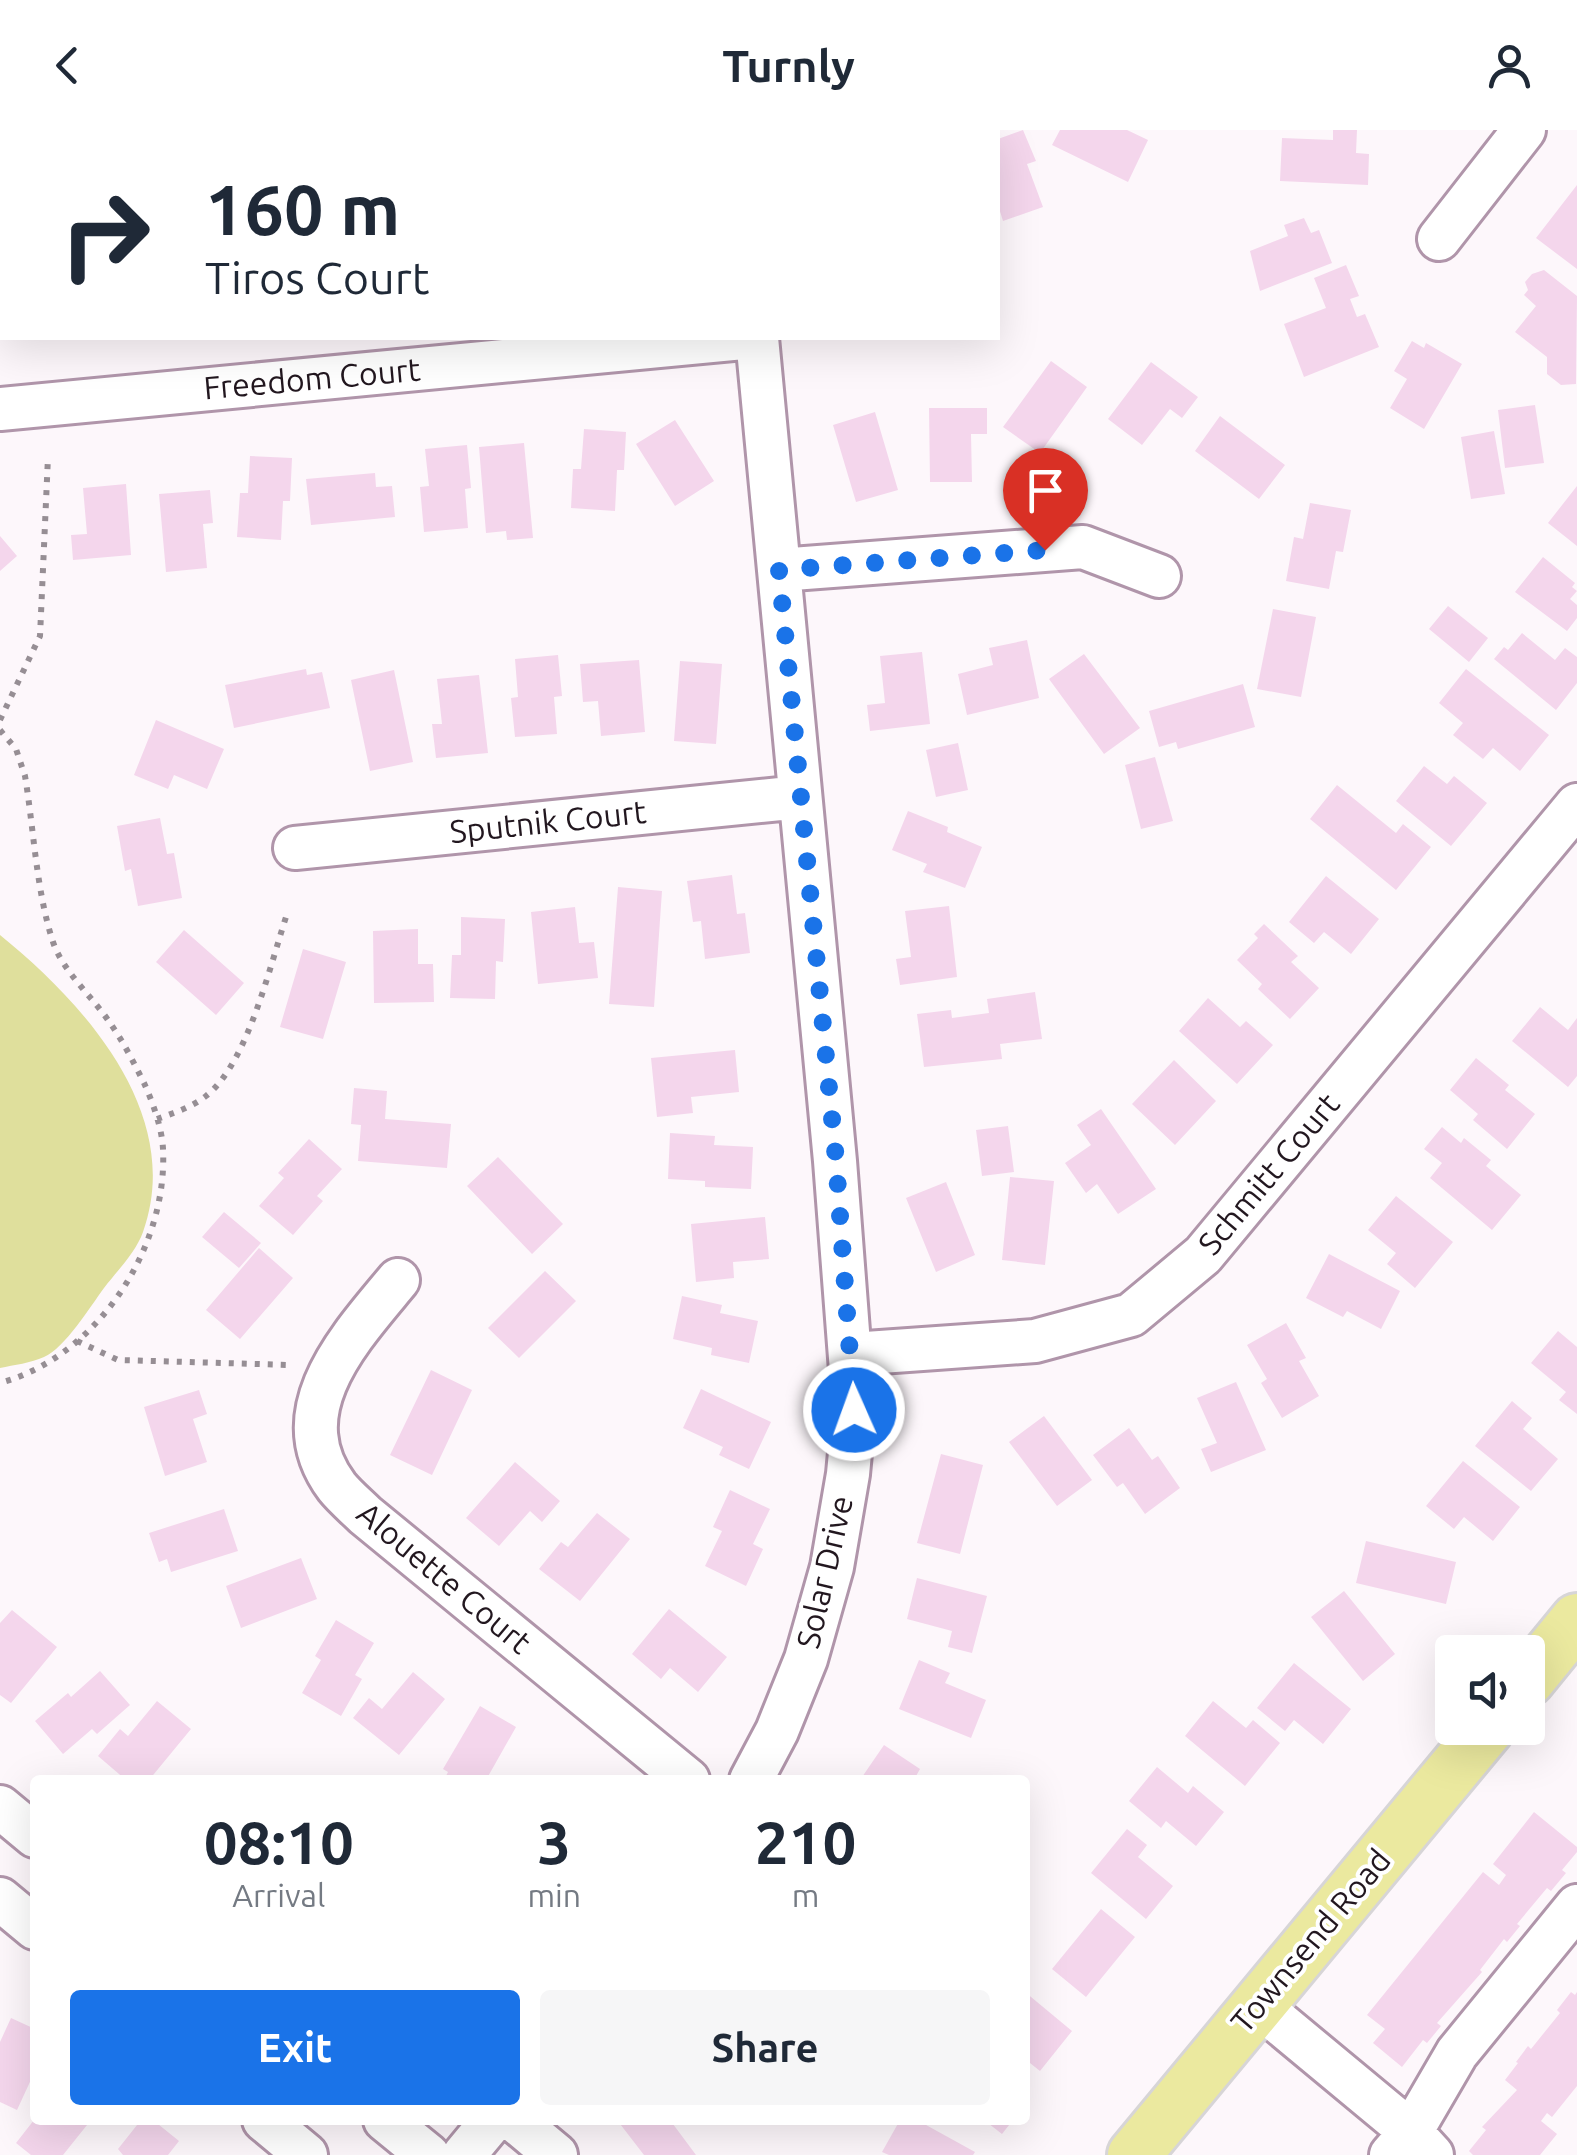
<!DOCTYPE html>
<html lang="en">
<head>
<meta charset="utf-8">
<style>
	body { margin:0; font-family:Ubuntu,sans-serif; background:#f6f6f7; color:#1f2937; height:100vh; display:flex; flex-direction:column; font-size:38px; white-space:nowrap }
	* { box-sizing:border-box; margin:0 }
	p { font-size:32px; color:#747a83 }
	.icon { flex:none; width:55px; height:55px; fill:none; stroke:currentColor; stroke-width:2; stroke-linecap:round; stroke-linejoin:round }
	.map { position:relative; flex:1; overflow:hidden }
	.panel { position:absolute; left:30px; top:1645px; width:1000px; height:350px; display:flex; flex-direction:column; background:#fff; border-radius:10px; box-shadow:0 10px 40px #0002 }
	.panel>* { flex:none }
	.top-card { position:absolute; left:0px; top:0px; width:1000px; height:210px; box-shadow:0 10px 40px #0002; background:#fff; color:#1f2937; overflow:hidden }
	.buttons { position:absolute; left:1435px; top:1505px; display:grid; gap:20px }
	.buttons a { display:grid; place-items:center; width:110px; height:110px; border-radius:10px; background:#fff; box-shadow:0 10px 40px #0002; font-size:50px }
	.pin { position:absolute; display:grid; place-items:center; width:85px; height:85px; color:#fff; margin:-102px -42px; border-radius:50% 50% 50% 0; rotate:-45deg; box-shadow:0 0 10px #0007 }
	.pin .icon { rotate:45deg }
	.me { position:absolute; width:110px; margin:-55px; rotate:358deg; stroke-linejoin:round; filter:drop-shadow(0 0 8px #0008) }
	.turn { display:flex; align-items:center; gap:35px; height:210px; padding:0 40px; font-size:45px }
	.turn .icon { width:130px; height:130px; stroke-width:2.5 }
	.turn b { display:block; font-size:70px; line-height:85px }
	.eta { display:flex; justify-content:space-evenly; align-items:center; height:170px; text-align:center }
	.eta b { font-size:60px; font-weight:600; line-height:70px }
	.cta { display:flex; gap:20px; margin-top:auto; padding:20px 40px }
	.cta a { flex:1; height:115px; border-radius:10px; background:#1a73e8; color:#fff; font-size:40px; font-weight:600; line-height:115px; text-align:center }
	.cta a+a { background:#f6f6f7; color:#1f2937 }
	header { display:flex; justify-content:space-between; align-items:center; height:130px; padding:0 40px; background:#fff; font-size:45px; font-weight:600 }
	.map>svg:first-child { display:block }
</style>
</head>
<body>
<header><svg class="icon" aria-label="back" viewBox="0 0 24 24"><path d="M15 5l-7 7 7 7"/></svg>Turnly<svg class="icon" aria-label="person" viewBox="0 0 24 24"><circle cx="12" cy="8" r="4"/><path d="M4 21q1-7 8-7t8 7"/></svg></header>
<div class="map">
<svg width="1577" height="2025" viewBox="0 0 1577 2025">
	<rect width="100%" height="100%" fill="#fdf7fb"/>
	<!-- green -->
	<path fill="#dfdf9c" d="M 0,805 C 84,873 185,984 143,1102 C 136,1122 117,1141 104,1158 C 90,1177 65,1218 44,1227 C 31,1233 14,1235 0,1238 Z"/>
	<!-- building -->
	<path fill="#f4d6ec" d="M 1023,0 L 1036,31 L 1027,34 L 1043,77 L 1003,91 L 998,75 L 998,9 Z
		M 1060,0 L 1127,0 L 1148,10 L 1128,52 L 1052,15 Z
		M 1333,0 L 1357,0 L 1356,23 L 1369,24 L 1368,55 L 1280,51 L 1282,8 L 1333,10 Z
		M 1577,55 L 1577,139 L 1536,108 Z
		M 1304,88 L 1311,103 L 1319,100 L 1332,133 L 1260,161 L 1250,121 L 1288,106 L 1284,95 Z
		M 1346,135 L 1359,166 L 1350,169 L 1357,187 L 1365,184 L 1379,217 L 1304,247 L 1284,194 L 1326,178 L 1314,148 Z
		M 1544,140 L 1577,166 L 1576,254 L 1561,255 L 1547,244 L 1547,227 L 1515,202 L 1536,176 L 1524,165 L 1528,160 L 1525,152 L 1532,144 Z
		M 1412,211 L 1424,218 L 1426,213 L 1462,234 L 1424,299 L 1390,278 L 1407,249 L 1394,241 Z
		M 1051,231 L 1087,257 L 1040,323 L 1003,297 Z
		M 1151,232 L 1198,267 L 1182,288 L 1170,279 L 1142,315 L 1108,289 Z
		M 1535,275 L 1544,333 L 1505,338 L 1498,280 Z
		M 929,278 L 987,278 L 987,304 L 971,304 L 972,352 L 930,352 Z
		M 875,282 L 898,360 L 856,372 L 833,295 Z
		M 1220,286 L 1285,335 L 1259,369 L 1195,321 Z
		M 675,290 L 714,351 L 675,376 L 636,314 Z
		M 584,299 L 626,302 L 624,340 L 617,340 L 615,381 L 571,378 L 573,339 L 581,339 Z
		M 1494,301 L 1505,364 L 1471,369 L 1461,307 Z
		M 524,313 L 533,408 L 507,410 L 506,401 L 486,403 L 479,317 Z
		M 467,315 L 471,358 L 465,359 L 468,398 L 424,402 L 420,357 L 429,356 L 425,319 Z
		M 250,326 L 292,328 L 290,371 L 283,371 L 281,410 L 237,407 L 240,363 L 248,363 Z
		M 375,343 L 376,357 L 392,356 L 395,387 L 311,395 L 306,349 Z
		M 126,354 L 131,425 L 73,430 L 71,405 L 87,404 L 83,358 Z
		M 1577,356 L 1577,416 L 1548,393 Z
		M 210,360 L 213,393 L 203,394 L 207,438 L 166,442 L 159,364 Z
		M 1310,373 L 1351,380 L 1343,422 L 1336,421 L 1329,459 L 1286,451 L 1294,407 L 1303,409 Z
		M 0,406 L 17,426 L 0,441 Z
		M 1543,427 L 1575,453 L 1572,457 L 1577,461 L 1570,469 L 1577,475 L 1577,488 L 1567,501 L 1515,462 Z
		M 1448,476 L 1488,508 L 1469,532 L 1429,499 Z
		M 1273,479 L 1316,487 L 1301,567 L 1257,559 Z
		M 1522,503 L 1555,530 L 1565,518 L 1577,527 L 1577,553 L 1556,580 L 1494,529 L 1504,517 L 1508,520 Z
		M 1027,510 L 1039,568 L 967,585 L 958,544 L 993,535 L 989,518 Z
		M 922,522 L 930,594 L 870,601 L 867,575 L 885,573 L 880,526 Z
		M 1084,524 L 1140,598 L 1104,624 L 1049,549 Z
		M 558,525 L 562,566 L 554,567 L 557,604 L 515,607 L 511,568 L 518,567 L 515,529 Z
		M 639,530 L 645,602 L 601,606 L 598,571 L 583,572 L 580,534 Z
		M 680,531 L 722,534 L 716,614 L 674,611 Z
		M 306,539 L 307,545 L 322,542 L 330,578 L 234,598 L 225,555 Z
		M 1466,539 L 1549,605 L 1520,641 L 1493,618 L 1483,629 L 1453,605 L 1463,593 L 1439,573 Z
		M 394,540 L 413,632 L 370,641 L 351,550 Z
		M 479,545 L 488,623 L 436,628 L 432,594 L 442,594 L 437,549 Z
		M 1243,554 L 1255,597 L 1178,619 L 1176,612 L 1159,617 L 1149,581 Z
		M 156,590 L 224,619 L 207,659 L 174,645 L 168,659 L 134,645 Z
		M 958,613 L 968,660 L 936,667 L 926,620 Z
		M 1155,627 L 1173,691 L 1141,699 L 1125,635 Z
		M 1424,636 L 1447,654 L 1454,646 L 1487,673 L 1451,716 L 1396,671 Z
		M 1337,655 L 1396,703 L 1403,694 L 1431,717 L 1396,760 L 1310,689 Z
		M 908,681 L 948,697 L 947,702 L 982,717 L 965,758 L 923,742 L 927,734 L 892,720 Z
		M 160,688 L 167,724 L 174,723 L 182,768 L 138,776 L 131,739 L 125,741 L 117,696 Z
		M 732,745 L 737,784 L 745,783 L 750,823 L 705,829 L 701,791 L 693,792 L 687,751 Z
		M 1326,746 L 1379,789 L 1351,824 L 1324,802 L 1314,813 L 1289,792 Z
		M 618,757 L 662,761 L 654,877 L 609,874 Z
		M 949,776 L 957,847 L 900,855 L 896,829 L 911,827 L 905,781 Z
		M 575,777 L 579,813 L 594,812 L 598,848 L 538,854 L 531,782 Z
		M 461,787 L 505,789 L 503,832 L 496,831 L 495,869 L 450,868 L 452,825 L 461,825 Z
		M 1264,794 L 1298,826 L 1291,832 L 1319,858 L 1290,889 L 1258,859 L 1262,854 L 1237,830 L 1258,808 L 1254,804 Z
		M 418,799 L 418,834 L 433,834 L 434,872 L 374,873 L 373,801 Z
		M 184,800 L 244,853 L 216,885 L 156,832 Z
		M 303,819 L 346,832 L 323,909 L 280,897 Z
		M 1035,862 L 1042,909 L 1000,914 L 1002,929 L 924,937 L 917,884 L 951,880 L 952,888 L 989,883 L 987,869 Z
		M 1208,868 L 1240,897 L 1246,891 L 1273,915 L 1237,954 L 1179,901 Z
		M 1540,877 L 1568,900 L 1577,888 L 1577,946 L 1568,957 L 1512,911 Z
		M 735,920 L 739,962 L 691,967 L 693,983 L 657,987 L 651,928 Z
		M 1476,928 L 1509,955 L 1505,960 L 1535,984 L 1507,1019 L 1473,990 L 1478,984 L 1450,960 Z
		M 1174,930 L 1216,971 L 1175,1015 L 1132,974 Z
		M 354,958 L 387,961 L 385,989 L 451,994 L 447,1038 L 358,1031 L 361,995 L 351,994 Z
		M 1101,979 L 1156,1059 L 1118,1084 L 1097,1054 L 1086,1063 L 1065,1033 L 1091,1015 L 1077,995 Z
		M 1008,996 L 1014,1042 L 982,1046 L 976,1000 Z
		M 1442,997 L 1461,1013 L 1464,1008 L 1491,1030 L 1486,1036 L 1521,1065 L 1492,1100 L 1430,1048 L 1442,1033 L 1424,1019 Z
		M 670,1003 L 715,1006 L 714,1015 L 753,1017 L 751,1059 L 705,1057 L 705,1051 L 668,1049 Z
		M 309,1009 L 342,1039 L 317,1066 L 323,1071 L 293,1105 L 259,1076 L 284,1048 L 278,1043 Z
		M 498,1027 L 563,1094 L 532,1124 L 467,1056 Z
		M 1010,1047 L 1054,1051 L 1045,1135 L 1002,1130 Z
		M 946,1052 L 975,1125 L 936,1142 L 906,1068 Z
		M 1396,1066 L 1453,1112 L 1415,1158 L 1387,1134 L 1396,1123 L 1368,1100 Z
		M 224,1082 L 261,1113 L 239,1138 L 202,1107 Z
		M 765,1087 L 769,1129 L 733,1132 L 734,1148 L 696,1152 L 691,1094 Z
		M 259,1118 L 293,1148 L 240,1209 L 206,1180 Z
		M 1329,1124 L 1400,1161 L 1381,1199 L 1347,1181 L 1343,1187 L 1306,1168 Z
		M 545,1141 L 576,1171 L 519,1228 L 488,1198 Z
		M 682,1166 L 722,1175 L 720,1183 L 758,1191 L 749,1233 L 711,1225 L 712,1218 L 673,1209 Z
		M 1286,1193 L 1306,1228 L 1299,1231 L 1319,1266 L 1282,1288 L 1261,1253 L 1267,1249 L 1247,1215 Z
		M 1558,1201 L 1577,1217 L 1577,1284 L 1559,1270 L 1566,1262 L 1531,1233 Z
		M 431,1240 L 472,1260 L 432,1345 L 390,1325 Z
		M 1236,1252 L 1266,1320 L 1211,1342 L 1201,1319 L 1217,1313 L 1197,1268 Z
		M 701,1259 L 771,1292 L 749,1339 L 719,1325 L 723,1317 L 683,1298 Z
		M 199,1260 L 207,1284 L 193,1289 L 207,1332 L 165,1346 L 144,1277 Z
		M 1512,1271 L 1532,1288 L 1523,1299 L 1558,1329 L 1531,1361 L 1475,1316 Z
		M 1044,1286 L 1092,1350 L 1057,1376 L 1009,1312 Z
		M 1129,1298 L 1152,1330 L 1158,1326 L 1180,1358 L 1145,1384 L 1123,1353 L 1117,1357 L 1093,1325 Z
		M 941,1324 L 983,1335 L 960,1424 L 917,1413 Z
		M 1463,1331 L 1520,1377 L 1493,1411 L 1464,1387 L 1454,1399 L 1426,1376 Z
		M 515,1332 L 560,1371 L 542,1392 L 530,1381 L 499,1416 L 466,1388 Z
		M 730,1360 L 770,1379 L 753,1414 L 763,1419 L 746,1456 L 705,1436 L 722,1401 L 713,1397 Z
		M 224,1379 L 238,1421 L 171,1442 L 167,1429 L 159,1432 L 149,1403 Z
		M 597,1383 L 630,1409 L 580,1471 L 539,1439 L 561,1412 L 568,1417 Z
		M 1366,1411 L 1456,1432 L 1446,1474 L 1356,1453 Z
		M 301,1428 L 317,1469 L 241,1498 L 226,1456 Z
		M 917,1448 L 987,1466 L 972,1523 L 948,1517 L 952,1501 L 907,1489 Z
		M 1344,1461 L 1395,1524 L 1363,1551 L 1311,1487 Z
		M 669,1479 L 727,1527 L 698,1562 L 670,1538 L 661,1549 L 632,1524 Z
		M 12,1480 L 57,1517 L 11,1573 L 0,1565 L 0,1493 Z
		M 336,1490 L 374,1513 L 355,1545 L 362,1549 L 341,1586 L 302,1563 L 321,1530 L 315,1526 Z
		M 919,1530 L 950,1543 L 945,1553 L 986,1570 L 971,1608 L 899,1579 Z
		M 1294,1533 L 1351,1579 L 1323,1614 L 1294,1590 L 1285,1601 L 1257,1578 Z
		M 100,1541 L 130,1575 L 97,1604 L 92,1599 L 63,1624 L 35,1591 L 68,1563 L 71,1567 Z
		M 413,1542 L 445,1569 L 399,1625 L 353,1588 L 369,1568 L 382,1579 Z
		M 157,1571 L 191,1599 L 149,1650 L 126,1650 L 98,1626 L 120,1599 L 128,1606 Z
		M 1213,1571 L 1246,1598 L 1253,1590 L 1280,1613 L 1245,1656 L 1185,1606 Z
		M 480,1576 L 516,1597 L 486,1650 L 444,1650 L 448,1642 L 443,1639 Z
		M 884,1615 L 920,1639 L 916,1646 L 922,1650 L 860,1650 Z
		M 1157,1637 L 1188,1663 L 1193,1656 L 1224,1682 L 1196,1716 L 1166,1691 L 1161,1698 L 1129,1671 Z
		M 1534,1682 L 1577,1717 L 1577,1722 L 1562,1740 L 1566,1743 L 1551,1761 L 1547,1758 L 1517,1794 L 1520,1796 L 1507,1812 L 1504,1809 L 1480,1840 L 1482,1842 L 1437,1893 L 1441,1896 L 1427,1913 L 1423,1910 L 1402,1937 L 1373,1913 L 1385,1899 L 1367,1885 L 1483,1742 L 1499,1755 L 1506,1745 L 1493,1734 Z
		M 1127,1699 L 1147,1715 L 1138,1727 L 1173,1756 L 1146,1789 L 1091,1743 Z
		M 1101,1779 L 1135,1807 L 1086,1867 L 1052,1839 Z
		M 1025,1862 L 1072,1901 L 1040,1941 L 1025,1929 Z
		M 1571,1862 L 1575,1865 L 1577,1862 L 1577,1956 L 1552,1987 L 1547,1983 L 1541,1991 L 1557,2004 L 1540,2025 L 1473,2025 L 1469,2021 L 1486,2000 L 1482,1997 L 1517,1960 L 1505,1950 L 1518,1933 L 1516,1932 L 1528,1916 L 1531,1919 L 1560,1883 L 1557,1880 Z
		M 11,1888 L 35,1899 L 35,1941 L 17,1980 L 0,1972 L 0,1912 Z
		M 34,1990 L 91,1990 L 63,2025 L 31,2025 L 16,2013 Z
		M 141,1990 L 153,1990 L 179,2011 L 168,2025 L 123,2025 L 118,2019 Z
		M 617,1990 L 670,1990 L 696,2025 L 644,2025 Z
		M 900,1990 L 917,1990 L 975,2022 L 973,2025 L 889,2025 L 882,2022 Z
		M 984,1990 L 1013,1990 L 1002,2004 Z"/>
	<g fill="none" stroke-linecap="round" stroke-linejoin="round">
		<defs>
			<path id="minor" d="M 737,0 L 738,2
				M 1439,109 L 1524,0
				M 0,279 L 743,208
				M 779,440 L 1083,417 L 1159,446
				M 295,718 L 800,667
				M 398,1150 C 351,1207 280,1281 337,1357 C 345,1367 356,1376 365,1385 L 688,1650
				M 852,1224 L 1035,1211 L 1131,1185 L 1203,1125 L 1577,675
				M 751,1650 L 777,1601 L 806,1529 L 832,1437 L 848,1344 L 854,1280 L 835,1031 L 757,208
				M 0,1677 L 35,1706
				M 0,1769 L 35,1798
				M 1258,1875 L 1411,2002 L 1432,2025
				M 264,1990 L 306,2025
				M 385,1990 L 428,2025
				M 514,1990 L 556,2025
				M 464,2025 L 493,1990
				M 1391,2025 L 1411,2002 L 1457,1923 L 1577,1776"/>
			<path id="major" d="M 1528,1550 L 1577,1490
				M 1134,2025 L 1488,1598"/>
		</defs>
		<!-- minor casing -->
		<use href="#minor" stroke="#b095aa" stroke-width="48"/>
		<!-- major casing -->
		<use href="#major" stroke="#d7d5d7" stroke-width="58"/>
		<!-- path -->
		<path stroke="#968e94" stroke-width="6" stroke-dasharray="5 8" stroke-linecap="butt" d="M 0,590 L 40,506 L 48,327
			M 0,600 L 16,619 L 25,646 C 34,700 36,760 53,812 C 63,842 93,867 110,893 C 123,911 134,933 144,953 C 153,973 162,998 163,1019 C 168,1118 97,1227 0,1253
			M 157,989 C 174,983 192,977 206,966 C 248,933 270,835 287,784
			M 77,1211 L 118,1230 L 290,1235"/>
		<!-- minor -->
		<use href="#minor" stroke="#fff" stroke-width="42"/>
		<!-- major -->
		<use href="#major" stroke="#ebe99f" stroke-width="52"/>
	</g>
	<g fill="none" stroke-linecap="round" stroke-linejoin="round">
		<!-- route -->
		<path stroke="#1a73e8" stroke-width="18" stroke-dasharray="0 32.4" d="M 854,1280 L 836,1030 L 779,440 L 1045,420"/>
	</g>
	<g text-anchor="middle" stroke-width="8" stroke-linejoin="round" paint-order="stroke">
		<!-- street labels -->
		<g font-size="32" fill="#22171f" stroke="#fff">
			<text transform="translate(312 249) rotate(-5)" y="11">Freedom Court</text>
			<text transform="translate(548 692) rotate(-6)" y="11">Sputnik Court</text>
			<text transform="translate(1269 1044) rotate(-50)" y="11">Schmitt Court</text>
			<text transform="translate(825 1442) rotate(-77)" y="11">Solar Drive</text>
			<text transform="translate(444 1448) rotate(40)" y="11">Alouette Court</text>
			<text transform="translate(1311 1811) rotate(-50)" y="11">Townsend Road</text>
		</g>
	</g>
</svg>
<div class="buttons">
<a><svg class="icon" aria-label="sound" viewBox="0 0 24 24"><path d="M4 9h4l5-4v14l-5-4H4zM17 9q2 3 0 6"/></svg></a>
</div>
<div class="pin" style="left:1045px;top:420px;background:#d93025"><svg class="icon" aria-label="arrive" viewBox="0 0 24 24"><path d="M6 21V4h12l-3 4 3 4H6"/></svg></div>
<svg class="me" style="left:854px;top:1280px" viewBox="-20 -20 40 40"><circle r="17" fill="#1a73e8" stroke="#fff" stroke-width="3"/><path d="M0-11L8 9 0 5-8 9z" fill="#fff"/></svg>
<div class="top-card">
<div class="turn"><svg class="icon" aria-label="right" viewBox="0 0 24 24"><path d="M7 20v-9h11M14 6l5 5-5 5"/></svg><div><b>160 m</b>Tiros Court</div></div>
</div>
<section class="panel">
<div class="eta">
<div><b>08:10</b><p>Arrival</p></div>
<div><b>3</b><p>min</p></div>
<div><b>210</b><p>m</p></div>
</div>
<div class="cta"><a>Exit</a><a>Share</a></div>
</section>
</div>
</body>
</html>
